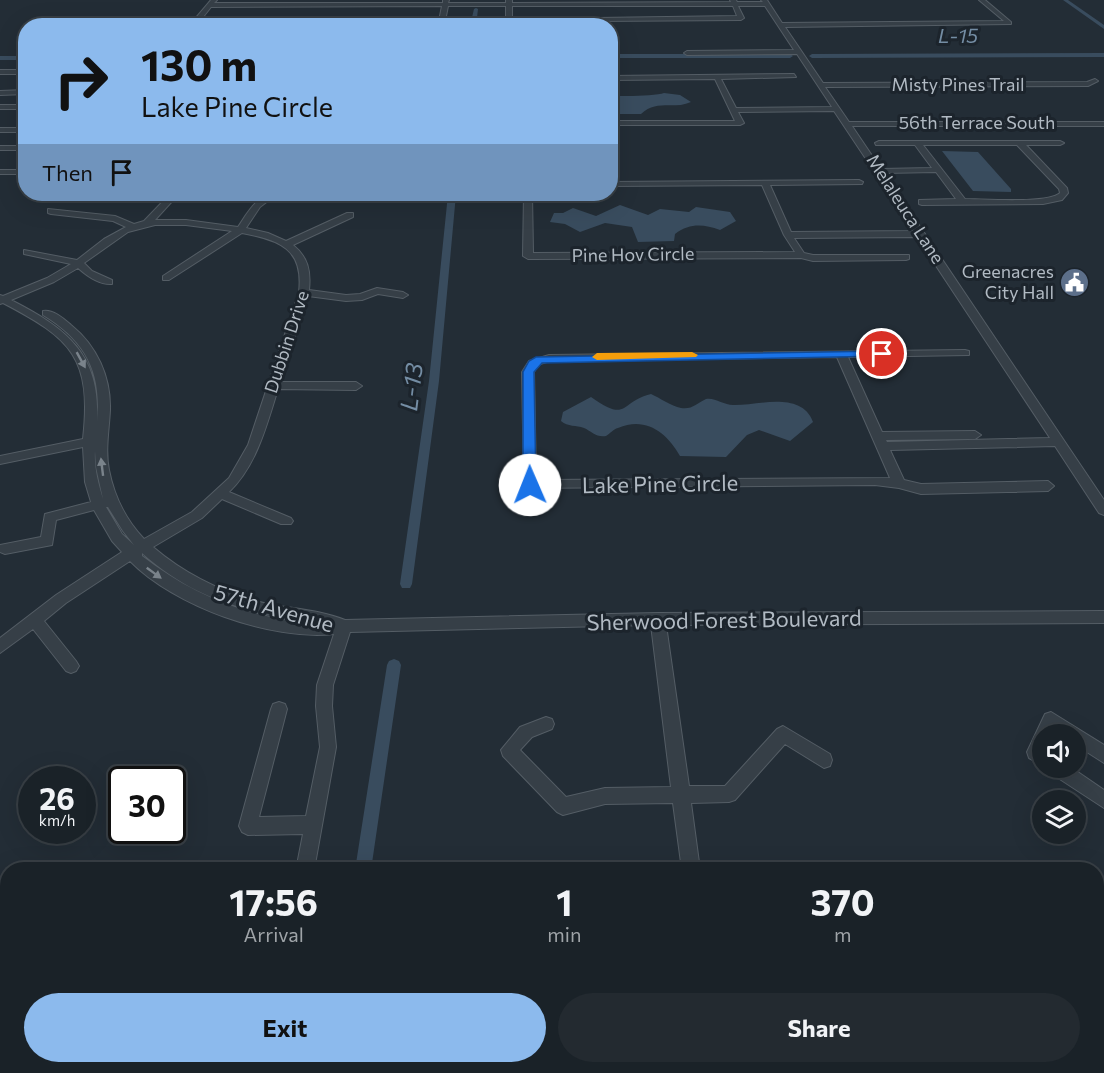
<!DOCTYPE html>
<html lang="en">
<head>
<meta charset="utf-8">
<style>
	body { margin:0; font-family:Commissioner,sans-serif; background:#232a30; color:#f1f3f6; height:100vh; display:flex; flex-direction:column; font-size:22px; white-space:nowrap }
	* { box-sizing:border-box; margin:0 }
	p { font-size:20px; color:#9fa4a8 }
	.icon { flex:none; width:33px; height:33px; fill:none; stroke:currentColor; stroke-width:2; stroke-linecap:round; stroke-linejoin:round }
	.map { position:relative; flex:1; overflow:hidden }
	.drawer { position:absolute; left:0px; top:862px; width:1104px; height:212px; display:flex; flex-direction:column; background:#1a2228; border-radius:24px 24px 0 0; box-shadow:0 6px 24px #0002,0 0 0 2px #383f45 }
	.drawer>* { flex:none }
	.banner { position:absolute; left:18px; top:18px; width:600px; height:183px; border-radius:24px; box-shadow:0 6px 24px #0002,0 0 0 2px #383f45; background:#8cbaed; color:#111; overflow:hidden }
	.controls { position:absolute; left:1032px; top:724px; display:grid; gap:12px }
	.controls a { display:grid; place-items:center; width:54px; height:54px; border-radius:50%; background:#1a2228; box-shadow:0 6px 24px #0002,0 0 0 2px #383f45; font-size:30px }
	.speed { position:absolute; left:18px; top:766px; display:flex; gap:12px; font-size:30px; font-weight:700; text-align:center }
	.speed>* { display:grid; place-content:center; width:78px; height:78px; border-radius:50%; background:#1a2228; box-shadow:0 6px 24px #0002,0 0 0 2px #383f45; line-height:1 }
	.speed small { font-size:15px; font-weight:400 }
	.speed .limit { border:3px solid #111; border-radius:9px; background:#fff; color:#111 }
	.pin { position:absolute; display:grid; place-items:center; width:51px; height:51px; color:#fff; margin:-26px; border:3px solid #fff; border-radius:50%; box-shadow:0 2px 6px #0007 }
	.me { position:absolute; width:66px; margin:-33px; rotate:359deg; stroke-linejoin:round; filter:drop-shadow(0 0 4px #0008) }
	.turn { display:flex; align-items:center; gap:21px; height:126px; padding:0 24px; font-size:27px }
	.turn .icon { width:78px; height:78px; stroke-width:2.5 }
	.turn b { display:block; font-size:42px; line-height:51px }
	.then { display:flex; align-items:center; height:57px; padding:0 24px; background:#0003; gap:12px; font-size:22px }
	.eta { display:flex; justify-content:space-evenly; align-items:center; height:102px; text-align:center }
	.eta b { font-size:36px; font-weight:700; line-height:42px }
	.cta { display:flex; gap:12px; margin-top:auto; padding:12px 24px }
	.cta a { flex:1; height:69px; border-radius:36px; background:#8cbaed; color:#111; font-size:24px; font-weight:700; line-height:69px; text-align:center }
	.cta a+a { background:#232a30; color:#f1f3f6 }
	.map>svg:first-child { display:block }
</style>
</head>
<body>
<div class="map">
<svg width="1104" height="1073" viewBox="0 0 1104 1073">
	<rect width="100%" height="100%" fill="#232d36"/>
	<!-- water -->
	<path fill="#394c5e" d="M 664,93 L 680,95 L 691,102 C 674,110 657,99 641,114 L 613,114 L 611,95 C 618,97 656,96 664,93 Z
		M 942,151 L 978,152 L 1011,189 L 1011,192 L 973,191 Z
		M 620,205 L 648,215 L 660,209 L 689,212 L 696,207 L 730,212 L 736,221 L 720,230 C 703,224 690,223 675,234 L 674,241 L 638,242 L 632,227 L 605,223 L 580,232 L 565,224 L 550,222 L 554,213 L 563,213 L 573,208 L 596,216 Z
		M 651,394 C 660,398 671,406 681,408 C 692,410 697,403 706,399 C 714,397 724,405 733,405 C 756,406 801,390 813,422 L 790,441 L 759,430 L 747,435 L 726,457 L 680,456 C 667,433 646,416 618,428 C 613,429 610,434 606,436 C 597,438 591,431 584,428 C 576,425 568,427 561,421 L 563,412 L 591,397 C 629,424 620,401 651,394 Z"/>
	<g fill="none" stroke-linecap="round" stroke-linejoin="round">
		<!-- canal -->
		<path fill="#394c5e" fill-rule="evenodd" d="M 1063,0 L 1068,0 L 1104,25 L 1104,29 Z
			M 476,8 L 478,9 L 476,26 L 470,26 L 474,9 Z
			M 1104,53 L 1104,57 L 812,58 L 809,56 L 812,54 Z
			M 610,54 L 790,54 L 793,56 L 790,58 L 610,58 Z
			M 0,56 L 26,56 L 26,60 L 0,60 Z
			M 448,194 L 456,194 L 439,381 L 412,584 L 410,588 L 402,588 L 400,584 L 429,381 Z
			M 394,659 L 399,661 L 401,665 L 371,870 L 355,870 L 387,665 L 389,661 Z
			M 323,1066 L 342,1066 L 342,1073 L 322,1073 Z"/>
		<defs>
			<path id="minor" d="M 211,0 L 217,0 L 214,3 L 443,3 L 443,0 L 449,0 L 448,3 L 506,3 L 506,0 L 512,0 L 512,3 L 731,2 L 730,0 L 736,0 L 737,2 L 763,2 L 761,0 L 767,0 L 782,23 L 1004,21 L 979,0 L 985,0 L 1011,22 L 1011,24 L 785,27 L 823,83 L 1087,82 L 1095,79 L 1098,81 L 1088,86 L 825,87 L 849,122 L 1104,122 L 1104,126 L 852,126 L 881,169 L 932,168 L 915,145 L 876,145 L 875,143 L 879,141 L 1060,141 L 1064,143 L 1060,145 L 1026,145 L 1067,188 L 1068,193 L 1062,200 L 1043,204 L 922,205 L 919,204 L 919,200 L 956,199 L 936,172 L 884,173 L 1104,500 L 1104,515 L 1099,513 L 1055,446 L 890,450 L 904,480 L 921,484 L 1048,481 L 1054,486 L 1048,491 L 921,494 L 899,488 L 875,485 L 525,488 L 524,485 L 522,372 L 529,361 L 549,355 L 965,350 L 969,351 L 969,355 L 848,357 L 882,432 L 975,431 L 981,435 L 975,439 L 886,440 L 887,442 L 1050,438 L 917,237 L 794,238 L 804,253 L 813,255 L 909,255 L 909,259 L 906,260 L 813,261 L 801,258 L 528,259 L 523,256 L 524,194 L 532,194 L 533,253 L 795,252 L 784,235 L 762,185 L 610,186 L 610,182 L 859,180 L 863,182 L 862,184 L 770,185 L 791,232 L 914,231 L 834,111 L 738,112 L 744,123 L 740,125 L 610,125 L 610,121 L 735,121 L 715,79 L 610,80 L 610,76 L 794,74 L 796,77 L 721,79 L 736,108 L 832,107 L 797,54 L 687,55 L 684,53 L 687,51 L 794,50 L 765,6 L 738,6 L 744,18 L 741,20 L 599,21 L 597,18 L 737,16 L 733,6 L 512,6 L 512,26 L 506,26 L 506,6 L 448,6 L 444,26 L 438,26 L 442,6 L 211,7 L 196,26 L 189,26 ZM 923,145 L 1017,145 L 1059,189 L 1060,193 C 1048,204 984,199 965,199 ZM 837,357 L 890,478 L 536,480 L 534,372 L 537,365 L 550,361 Z
				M 0,70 L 26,70 L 26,74 L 0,74 Z
				M 26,90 L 26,94 L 0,95 L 0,91 Z
				M 0,105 L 26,105 L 26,109 L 0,109 Z
				M 0,128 L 26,128 L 26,132 L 0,132 Z
				M 0,146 L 26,146 L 26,150 L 0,150 Z
				M 0,170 L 26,170 L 26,174 L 0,174 Z
				M 170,194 L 189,194 L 216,199 L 212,202 L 176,197 L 155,220 L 186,220 L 238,227 C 248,212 257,194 277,194 L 260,207 L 246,228 L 268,233 L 286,241 L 347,213 L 353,213 L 353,217 L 293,245 C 308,257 311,271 309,290 L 346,295 L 360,294 L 377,288 L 403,292 L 408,295 L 403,298 L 378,294 L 362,300 L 346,301 L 308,296 L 280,382 L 356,382 L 362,386 L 356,390 L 278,389 C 267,424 257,465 229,492 L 291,518 L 293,521 L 291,524 L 281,524 L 222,499 L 202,518 L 153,547 C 186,575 225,594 268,604 C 294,609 320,610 345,620 L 658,613 L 1104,611 L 1104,623 L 666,625 L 689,786 L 725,786 L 777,729 L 783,726 L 830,754 L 832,760 L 830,766 L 824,768 L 785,744 L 735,800 L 729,802 L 691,803 L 700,870 L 682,870 L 673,803 L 605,804 L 563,815 L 557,812 L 503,756 L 501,750 L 520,727 L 546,717 L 552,719 L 554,724 L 552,729 L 532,737 L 520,750 L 566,797 L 605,788 L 671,787 L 651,625 L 350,632 L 333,685 L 332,706 L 336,747 L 314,870 L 296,870 L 303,834 L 248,835 L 242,832 L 239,826 L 271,709 L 273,704 L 279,702 L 285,704 L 287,709 L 259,817 L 306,816 L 320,747 L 316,706 L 317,685 L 334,634 C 271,641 174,606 130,561 L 66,603 L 44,621 L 76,661 L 79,666 L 76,671 L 71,673 L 66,671 L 33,629 L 0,653 L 0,638 L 56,595 L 122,552 L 112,541 L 94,510 L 56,520 L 52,545 L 5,554 L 0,552 L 0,545 L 41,537 L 45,514 L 91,502 L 85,482 L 83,447 L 0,464 L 0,456 L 83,439 C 92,358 72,339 3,303 L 0,304 L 0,295 L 3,296 L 47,278 L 71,264 L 24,254 L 24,250 L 77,260 L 104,239 L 126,227 L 113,221 L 51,214 L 48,213 L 48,209 L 115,216 L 134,224 L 144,221 ZM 155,225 L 186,225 L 232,231 L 163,276 L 163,280 L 169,280 L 242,233 C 280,240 304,249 299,292 L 248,445 L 229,478 L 192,512 L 144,539 C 126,520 114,496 109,470 C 105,450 109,430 110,410 C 111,377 97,346 71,325 C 64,319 53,309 43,311 L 43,315 C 86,341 102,372 97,422 C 101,354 66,328 11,300 L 54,282 L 78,268 C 87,276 100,285 112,284 L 112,280 L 92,271 L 84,263 L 128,232 ZM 95,451 L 96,467 L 103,499 C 98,482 94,468 95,451 ZM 106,507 L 108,507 L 123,531 L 134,545 L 122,534 ZM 142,553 C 195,600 245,611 312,623 C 249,618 192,595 142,556 Z
				M 1051,712 L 1104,745 L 1104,763 L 1076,745 L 1076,735 L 1061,735 L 1054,730 L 1051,735 L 1042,735 L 1042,765 L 1029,758 L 1027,752 L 1045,714 Z
				M 1050,768 L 1072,768 L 1104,790 L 1104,808 L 1052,774 Z
				M 255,1066 L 277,1066 L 276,1073 L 254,1073 Z
				M 726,1066 L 748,1066 L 746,1073 L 723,1073 Z
				M 904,1066 L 964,1066 L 967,1073 L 906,1073 Z"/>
		</defs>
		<!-- minor casing -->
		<use href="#minor" stroke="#545d65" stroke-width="2"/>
		<!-- minor -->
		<use href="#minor" fill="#363f47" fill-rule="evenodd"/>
	</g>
	<!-- one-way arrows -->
	<defs><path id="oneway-solid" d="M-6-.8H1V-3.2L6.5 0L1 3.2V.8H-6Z" transform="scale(1.5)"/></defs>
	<g fill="#7a838b">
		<use href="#oneway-solid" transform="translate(81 360) rotate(61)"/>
		<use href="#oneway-solid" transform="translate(102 467) rotate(-97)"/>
		<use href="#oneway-solid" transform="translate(154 573) rotate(36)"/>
	</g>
	<!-- route -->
	<path fill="#1a73e8" stroke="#114b97" stroke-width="1.5" d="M 882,351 L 886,352 L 886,356 L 542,363 L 534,372 L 536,485 L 530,490 L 523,485 L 523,372 L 529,361 L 536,357 Z"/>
	<!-- slow -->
	<path fill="#f59e0b" d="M 692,352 L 698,355 L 696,357 L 597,360 L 592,357 L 597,353 Z"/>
	<!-- icons -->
	<defs>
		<symbol id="civic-disc" viewBox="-11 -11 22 22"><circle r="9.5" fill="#5c6f8a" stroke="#1c242c"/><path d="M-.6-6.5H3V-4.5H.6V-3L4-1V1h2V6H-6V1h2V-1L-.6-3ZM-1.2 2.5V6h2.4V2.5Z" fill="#fff"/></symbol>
	</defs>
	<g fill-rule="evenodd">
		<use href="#civic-disc" x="1058" y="266" width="33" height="33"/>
	</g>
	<g text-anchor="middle" stroke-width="6" stroke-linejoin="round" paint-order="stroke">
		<!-- far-street labels -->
		<g font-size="18" fill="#b1bac3" stroke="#1c242c">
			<text x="958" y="91">Misty Pines Trail</text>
			<text x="977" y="129">56th Terrace South</text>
			<text transform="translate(905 209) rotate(57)" y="6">Melaleuca Lane</text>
			<text transform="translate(633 255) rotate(-1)" y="6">Pine Hov Circle</text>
			<text transform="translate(287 342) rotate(-72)" y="6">Dubbin Drive</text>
		</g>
		<!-- far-poi labels -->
		<g font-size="18" fill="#b1bac3" stroke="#1c242c" text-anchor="end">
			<text x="1054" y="278">Greenacres<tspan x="1054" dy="21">City Hall</tspan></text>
		</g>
		<!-- far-water labels -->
		<g font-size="20" font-style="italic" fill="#748da4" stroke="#1c242c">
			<text x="958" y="43">L-15</text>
		</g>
		<!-- street labels -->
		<g font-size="22" fill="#b1bac3" stroke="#1c242c">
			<text transform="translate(660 484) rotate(-1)" y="8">Lake Pine Circle</text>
			<text transform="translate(274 608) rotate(16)" y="8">57th Avenue</text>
			<text transform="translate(724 620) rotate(-1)" y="8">Sherwood Forest Boulevard</text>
		</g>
		<!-- water labels -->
		<g font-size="24" font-style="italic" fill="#748da4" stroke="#1c242c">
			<text transform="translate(412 387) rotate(-83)" y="8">L-13</text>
		</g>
	</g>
</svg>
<div class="controls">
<a><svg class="icon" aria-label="sound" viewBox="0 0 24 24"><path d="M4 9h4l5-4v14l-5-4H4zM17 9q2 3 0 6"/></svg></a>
<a><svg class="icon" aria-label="layers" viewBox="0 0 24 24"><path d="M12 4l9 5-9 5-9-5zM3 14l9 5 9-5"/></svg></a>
</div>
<div class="speed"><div>26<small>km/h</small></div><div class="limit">30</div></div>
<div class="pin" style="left:882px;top:354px;background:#d93025"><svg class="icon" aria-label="arrive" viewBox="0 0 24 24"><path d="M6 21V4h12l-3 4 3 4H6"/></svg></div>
<svg class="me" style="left:530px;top:485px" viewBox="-20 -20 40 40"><circle r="19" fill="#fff"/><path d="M0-13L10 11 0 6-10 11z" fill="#1a73e8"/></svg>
<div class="banner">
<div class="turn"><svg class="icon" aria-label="right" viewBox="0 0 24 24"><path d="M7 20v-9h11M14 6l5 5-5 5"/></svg><div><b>130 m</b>Lake Pine Circle</div></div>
<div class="then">Then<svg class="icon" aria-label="arrive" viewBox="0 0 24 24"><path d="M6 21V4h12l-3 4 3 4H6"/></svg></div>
</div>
<section class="drawer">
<div class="eta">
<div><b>17:56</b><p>Arrival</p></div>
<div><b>1</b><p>min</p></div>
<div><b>370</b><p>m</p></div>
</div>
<div class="cta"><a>Exit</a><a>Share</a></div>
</section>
</div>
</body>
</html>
